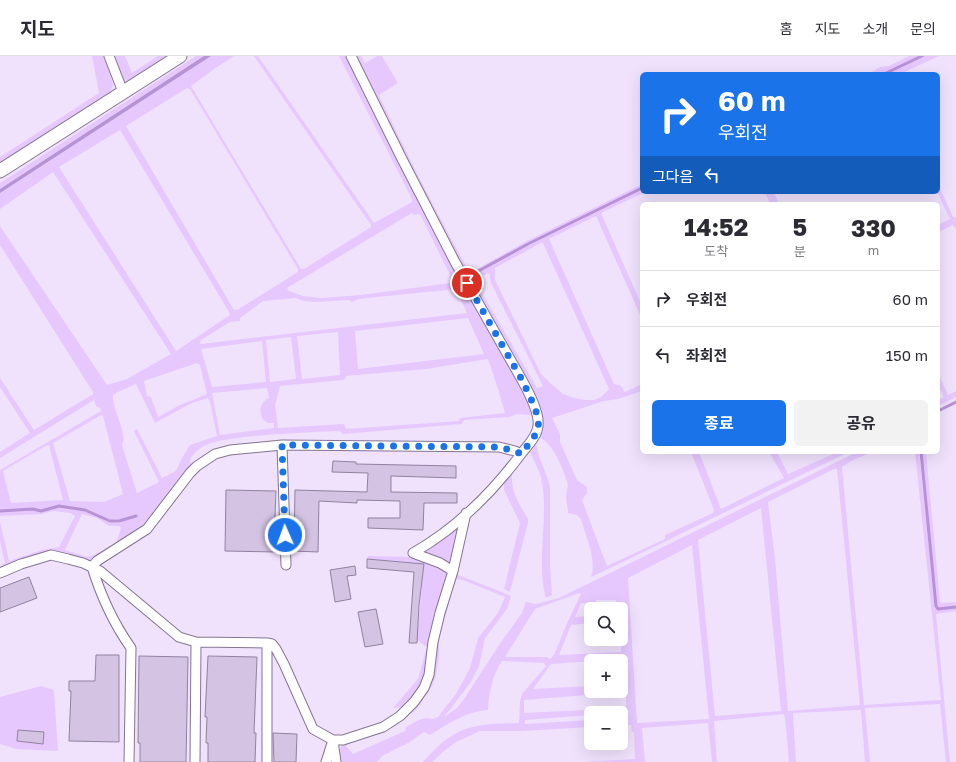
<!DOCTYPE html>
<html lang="ko">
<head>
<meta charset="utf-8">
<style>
	body { margin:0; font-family:"Golos Text","Noto Sans KR",sans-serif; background:#f2f2f3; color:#2b2b33; height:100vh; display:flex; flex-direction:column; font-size:15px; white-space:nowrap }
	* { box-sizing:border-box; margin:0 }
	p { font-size:13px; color:#7c7c81 }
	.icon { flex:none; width:22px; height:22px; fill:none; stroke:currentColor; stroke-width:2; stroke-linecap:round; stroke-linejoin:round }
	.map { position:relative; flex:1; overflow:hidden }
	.side { position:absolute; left:640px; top:146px; width:300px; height:252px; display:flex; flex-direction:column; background:#fff; border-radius:6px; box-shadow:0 4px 16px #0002 }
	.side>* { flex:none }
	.banner { position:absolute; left:640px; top:16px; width:300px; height:122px; border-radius:6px; box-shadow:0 4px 16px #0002; background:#1a73e8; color:#fff; overflow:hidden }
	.tools { position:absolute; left:584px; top:546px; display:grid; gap:8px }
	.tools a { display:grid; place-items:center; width:44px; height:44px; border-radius:6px; background:#fff; box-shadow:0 4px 16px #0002; font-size:20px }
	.pin { position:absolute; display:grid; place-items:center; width:34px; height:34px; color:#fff; margin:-17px; border:2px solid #fff; border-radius:50%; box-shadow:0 1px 4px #0007 }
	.me { position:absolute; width:44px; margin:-22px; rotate:358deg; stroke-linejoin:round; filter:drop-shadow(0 0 3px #0008) }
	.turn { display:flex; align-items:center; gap:14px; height:84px; padding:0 12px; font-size:18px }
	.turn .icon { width:52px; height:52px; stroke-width:2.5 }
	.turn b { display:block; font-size:28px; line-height:34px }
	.then { display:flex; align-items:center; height:38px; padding:0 12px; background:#0003; gap:8px; font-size:15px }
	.eta { display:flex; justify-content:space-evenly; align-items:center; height:68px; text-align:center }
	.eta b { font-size:24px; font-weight:700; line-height:28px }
	.primary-button { display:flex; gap:8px; margin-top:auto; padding:8px 12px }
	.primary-button a { flex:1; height:46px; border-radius:6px; background:#1a73e8; color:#fff; font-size:16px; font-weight:700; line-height:46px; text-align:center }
	.primary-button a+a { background:#f2f2f3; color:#2b2b33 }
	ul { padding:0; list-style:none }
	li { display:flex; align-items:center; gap:12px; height:56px; padding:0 12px; border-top:1px solid #e1e1e2 }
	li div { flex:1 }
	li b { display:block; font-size:15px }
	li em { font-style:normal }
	header { display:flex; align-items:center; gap:24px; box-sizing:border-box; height:56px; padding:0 20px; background:#fff; border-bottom:1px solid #e1e1e2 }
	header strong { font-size:19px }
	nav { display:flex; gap:22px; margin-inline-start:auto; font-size:14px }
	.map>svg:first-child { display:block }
</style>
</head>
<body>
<header>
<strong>지도</strong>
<nav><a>홈</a><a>지도</a><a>소개</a><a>문의</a></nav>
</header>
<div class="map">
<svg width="956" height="706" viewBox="0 0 956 706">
	<rect width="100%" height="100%" fill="#f0e2fd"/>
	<!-- green -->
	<path fill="#e6c8ff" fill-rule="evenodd" d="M 92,0 L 105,0 L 113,28 L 111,35 L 0,106 L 0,101 L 99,37 Z
		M 114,0 L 125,0 L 132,17 L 158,0 L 166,0 L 123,28 Z
		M 196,0 L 204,0 L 0,133 L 0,127 Z
		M 211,0 L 234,0 L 217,11 L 191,30 L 301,213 L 304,213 L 371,171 L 371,169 L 254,0 L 258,0 L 374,167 L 412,146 L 412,143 L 339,0 L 345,0 L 458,221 L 499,292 L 530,351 L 532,359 L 516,358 L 510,361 L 464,364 L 462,368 L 343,378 L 340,375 C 308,376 276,378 244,381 C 230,383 215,384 202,391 C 197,394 193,398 190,404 L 192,411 L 146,470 L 125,485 L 89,505 L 64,497 L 52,497 L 0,513 L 0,510 L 5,507 L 0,484 L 0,465 L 9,505 L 42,494 L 59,491 L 75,460 L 70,457 L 53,455 L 42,458 L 0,460 L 0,456 L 33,454 L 41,455 L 59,451 L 85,455 L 110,466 L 119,467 L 137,460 L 137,458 L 127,463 L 111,464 L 85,453 L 59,449 L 41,454 L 33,452 L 0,454 L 0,414 L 101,355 L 100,352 L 96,350 L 94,344 L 0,402 L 0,396 L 30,377 L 0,331 L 0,322 L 34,374 L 93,338 L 93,336 L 0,189 L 0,170 L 107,329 L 127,323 L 171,298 L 53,116 L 0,153 L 0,137 ZM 187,32 L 190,33 L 298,213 L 298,216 L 237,254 L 234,254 L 126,70 ZM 120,74 L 229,256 L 230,259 L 176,295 L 59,111 ZM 412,157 L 414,159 L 420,158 L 450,219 L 451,223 L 450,227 L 361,239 L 322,242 L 303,240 L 289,235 L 287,232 ZM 456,233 L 467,257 L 200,288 L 201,284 L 230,266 L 240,265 L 240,262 L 263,245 L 296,242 L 304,245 L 315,246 L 349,244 L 352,246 L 358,243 ZM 468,262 L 484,298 L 358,313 L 355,275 ZM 338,276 L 340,319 L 302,323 L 297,280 ZM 291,281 L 296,323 L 270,326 L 266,284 ZM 262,285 L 266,326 L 212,331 L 201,293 ZM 488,303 L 497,330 L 505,357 L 460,362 L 459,365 L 346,373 L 344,368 L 278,372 L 275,349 L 280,330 L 343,324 L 345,323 L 346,320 L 426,313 ZM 197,307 L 200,309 L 207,338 L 178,350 L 158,361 L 151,341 L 147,340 L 144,325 ZM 136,328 L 155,367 L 192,347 L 208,342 L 210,346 L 217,380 L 190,389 L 182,402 L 177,413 L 174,416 L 162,422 L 137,373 L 134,375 L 159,426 L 137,437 L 122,389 C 128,376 112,355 113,339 L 118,336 ZM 267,332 L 269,342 C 259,347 259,356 263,364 L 268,367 L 274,367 L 274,372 L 220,379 L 212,337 ZM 101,359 L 103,360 L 123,438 L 104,446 L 70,445 L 53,387 ZM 47,389 L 49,389 L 63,444 L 11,447 L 3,415 ZM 82,458 L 97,462 L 109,470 L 119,470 L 121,472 L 116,487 L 92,500 L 87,501 L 65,494 Z
		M 356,0 L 361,0 L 365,7 L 377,0 L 382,0 L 398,27 L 379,39 C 407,99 437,158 470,217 L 527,185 L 642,128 L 642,131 L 527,188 L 470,219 L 642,133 L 642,136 L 645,136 L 601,157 L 642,250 L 642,263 L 596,160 L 549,183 L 614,328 L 620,329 L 625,336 L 642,328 L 642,335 L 618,343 L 604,345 L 552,362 L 560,378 L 560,386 L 577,424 L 587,431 L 587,437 L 582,444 L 607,510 L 665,483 L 665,479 L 713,457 L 714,454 L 691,396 L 699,396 L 721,453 L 784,422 L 769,396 L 777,396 L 788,418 L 838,396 L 849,396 C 763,437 678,480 591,521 C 597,502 586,482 581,463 L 577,459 L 568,457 C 568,452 566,446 566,441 C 566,436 569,431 567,426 C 564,414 552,386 540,382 L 543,374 L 543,367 L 523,318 L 442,173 ZM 541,187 L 543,187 L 609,333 L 601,341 L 594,344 L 586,344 L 574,342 L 563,338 L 550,327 L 541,318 L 495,224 L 495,212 ZM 489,217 L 491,227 L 543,330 L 537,332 L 474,223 Z
		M 909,0 L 920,0 L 883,18 L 869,18 L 880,11 L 889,10 Z
		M 923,0 L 939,0 L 900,18 L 886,18 Z
		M 938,128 L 953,161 L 956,161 L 956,174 L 953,169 L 938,176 L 938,169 L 950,163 L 937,136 Z
		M 765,136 L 774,136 L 779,148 L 770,148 Z
		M 938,317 L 948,339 L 956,335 L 956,341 L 938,350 L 938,344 L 944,341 L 938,329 Z
		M 536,388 C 538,403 547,416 550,431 L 550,510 L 552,539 L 546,542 C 535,506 550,459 541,422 C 539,413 534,405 530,397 Z
		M 857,396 L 872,396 L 851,405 L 842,411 L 864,649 L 941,644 L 915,396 L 919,396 L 935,551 L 937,553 L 956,551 L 956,555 L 936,558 L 950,706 L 946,706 L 940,648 L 865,652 L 870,706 L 865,706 L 861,654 L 793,657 L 796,706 L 789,706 L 785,661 L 783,658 L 714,665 L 717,706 L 712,706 L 708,667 L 642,672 L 645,706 L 583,706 L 635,703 L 634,676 L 632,676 L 631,669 L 621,669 L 621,663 L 628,662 L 628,657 L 591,657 L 591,659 L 525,664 L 525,668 L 591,664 L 591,671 L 522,675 L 480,675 L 456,686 L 444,695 L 432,706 L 423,706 C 455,669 473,668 519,667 L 520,645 L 522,638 L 546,610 L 544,607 L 502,605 C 492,620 489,637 488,654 C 467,655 448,668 430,679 L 424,676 L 408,687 L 382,700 L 377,706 L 339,706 L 338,697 L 343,686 L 400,662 L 434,617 L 437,595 L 436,584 L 456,518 L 511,540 L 507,553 L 485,582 L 479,610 L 471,626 L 444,661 L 457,652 L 464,643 L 499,589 L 522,557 L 526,546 L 536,548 L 559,542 ZM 834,413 L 837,413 L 860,649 L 788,655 L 775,503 L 768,446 ZM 761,452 L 781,655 L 715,660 L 698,484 ZM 692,489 L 709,663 L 637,667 L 628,522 ZM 455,523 L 463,524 L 505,541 L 498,557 L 478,582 L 470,612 L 456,638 L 444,653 L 438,661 L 433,663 L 426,662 L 419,664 L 406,671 L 405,675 L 353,698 L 346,690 L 352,686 L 394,671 L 417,653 L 428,636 L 433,628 L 436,620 L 439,599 L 439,584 ZM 579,537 L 581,538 L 568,565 L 554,599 L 550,603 L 547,601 L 505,601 L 535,553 ZM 596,544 L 616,544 L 617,553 L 621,553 L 621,596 L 559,599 L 571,569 L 591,567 L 591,560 L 575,561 L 581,547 L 595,548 ZM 621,603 L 624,605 L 626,628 L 621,628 L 621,635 L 591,635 L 591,630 L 533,633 L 551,608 ZM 626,636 L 626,652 L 524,657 L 524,644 Z
		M 921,396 L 926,396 L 940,546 L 942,547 L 956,546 L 956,550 L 938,552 L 937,549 Z
		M 512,418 C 511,437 519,447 528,463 L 528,467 L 510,536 L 504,533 L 520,467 L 504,434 L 504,427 Z
		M 463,465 L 451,505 L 449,507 L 419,496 Z
		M 368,500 L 413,501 L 428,505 L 448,516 L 425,618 C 421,632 413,641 404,651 L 393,652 L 418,623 L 427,591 L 417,584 L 424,508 L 367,503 Z
		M 41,630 L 54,634 L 58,695 L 16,693 L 0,688 L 0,641 Z"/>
	<!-- water -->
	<path fill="#b892d7" d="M 204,0 L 211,0 L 0,137 L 0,133 Z"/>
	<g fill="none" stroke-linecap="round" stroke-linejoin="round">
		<!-- stream -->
		<path stroke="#b892d7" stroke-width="3" d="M 884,18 L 922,0
			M 471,219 L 528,188 L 642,132
			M 938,355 L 956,346
			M 921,396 L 936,550 L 938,553 L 956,551
			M 0,455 L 33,453 L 41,455 L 59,450 L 85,454 L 110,465 L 119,465 L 136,460"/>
	</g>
	<!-- building -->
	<path fill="#d4c3e3" stroke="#91829f" d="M 333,405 L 356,406 L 356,408 L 456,410 L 456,422 L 391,420 L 391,436 L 457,437 L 457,447 L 424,447 L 423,474 L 368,472 L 368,462 L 400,462 L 400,445 L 357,444 L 357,447 L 319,445 L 318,496 L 294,495 L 295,434 L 367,436 L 368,417 L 332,416 Z
		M 226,434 L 276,435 L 274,485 L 276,485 L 276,496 L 225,495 Z
		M 367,503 L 424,508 L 419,549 L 417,587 L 409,587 L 414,516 L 367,512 Z
		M 355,510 L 356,519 L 347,520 L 351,543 L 335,546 L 330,514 Z
		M 29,521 L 37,542 L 0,556 L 0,532 Z
		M 376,553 L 383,588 L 365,591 L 358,556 Z
		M 96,599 L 119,599 L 119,686 L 69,685 L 71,635 L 69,635 L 69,625 L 95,625 Z
		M 139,600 L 188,601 L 186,706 L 140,706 L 140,687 L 138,687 Z
		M 208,600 L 257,601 L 254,677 L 256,677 L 255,706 L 208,706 L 208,687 L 206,687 L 207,661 L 205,661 Z
		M 18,674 L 44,676 L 43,688 L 17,685 Z
		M 273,677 L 297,678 L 296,706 L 274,706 Z"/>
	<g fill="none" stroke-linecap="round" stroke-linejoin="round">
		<defs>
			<path id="minor" d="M 109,0 L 123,36
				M 351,0 L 402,103 L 455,206 L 522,324 C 528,335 540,357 538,370 C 537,381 527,390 521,398 C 492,437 455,473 413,497 L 440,507 L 453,515
				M 282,389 L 286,509
				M 0,517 L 21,508 L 51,499 L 68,503 L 83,507 L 100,515 L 179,581 L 196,586 L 267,587 L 272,588 L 276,593 L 284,608 L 313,673 L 333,684 L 343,684 L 383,671 L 400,660 L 414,646 L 424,632 L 429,619 L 433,586 L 440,557 L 453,515 L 466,457
				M 333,685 L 336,706
				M 129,706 L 131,592 C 114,568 101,540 92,511 L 97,505 L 147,473 L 190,417 L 197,410 L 215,398 L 230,394 L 282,389 L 499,391 L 515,395 L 521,398
				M 195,706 L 196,586
				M 267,706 L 267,587
				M 326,706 L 333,684"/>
			<path id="secondary" d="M 0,115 L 180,0"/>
		</defs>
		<!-- minor casing -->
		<use href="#minor" stroke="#847592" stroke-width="11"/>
		<!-- secondary casing -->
		<use href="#secondary" stroke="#847592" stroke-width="15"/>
		<!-- minor -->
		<use href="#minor" stroke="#fff" stroke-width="9"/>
		<!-- secondary -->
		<use href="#secondary" stroke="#fff" stroke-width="13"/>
	</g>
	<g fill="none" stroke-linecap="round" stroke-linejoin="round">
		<!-- route -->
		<path stroke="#1a73e8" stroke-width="7" stroke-dasharray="0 12.6" d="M 285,479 L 282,389 L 499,391 L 515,395 L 521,398 C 527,390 536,381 538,371 C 541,360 527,335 522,324 L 467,227"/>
	</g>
</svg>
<div class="tools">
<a><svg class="icon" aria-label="search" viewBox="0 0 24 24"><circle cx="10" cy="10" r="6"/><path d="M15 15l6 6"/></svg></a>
<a>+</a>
<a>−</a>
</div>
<div class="pin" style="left:467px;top:227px;background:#d93025"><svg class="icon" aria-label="arrive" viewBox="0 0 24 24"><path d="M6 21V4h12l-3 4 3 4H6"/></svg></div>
<svg class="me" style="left:285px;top:479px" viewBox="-20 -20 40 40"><circle r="17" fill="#1a73e8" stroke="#fff" stroke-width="3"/><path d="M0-11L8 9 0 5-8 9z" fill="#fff"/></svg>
<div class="banner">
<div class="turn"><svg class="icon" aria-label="right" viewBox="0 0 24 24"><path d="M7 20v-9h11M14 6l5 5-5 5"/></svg><div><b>60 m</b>우회전</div></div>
<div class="then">그다음<svg class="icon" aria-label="left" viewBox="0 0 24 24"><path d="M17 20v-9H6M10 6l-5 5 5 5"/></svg></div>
</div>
<section class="side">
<div class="eta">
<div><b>14:52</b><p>도착</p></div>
<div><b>5</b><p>분</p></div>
<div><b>330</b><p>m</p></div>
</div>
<ul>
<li><svg class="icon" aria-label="right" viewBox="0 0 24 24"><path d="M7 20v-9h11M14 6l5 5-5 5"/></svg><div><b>우회전</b></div><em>60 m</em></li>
<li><svg class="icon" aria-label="left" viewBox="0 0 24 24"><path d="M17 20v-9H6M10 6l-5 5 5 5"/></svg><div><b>좌회전</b></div><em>150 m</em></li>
</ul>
<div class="primary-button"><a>종료</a><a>공유</a></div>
</section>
</div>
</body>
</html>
